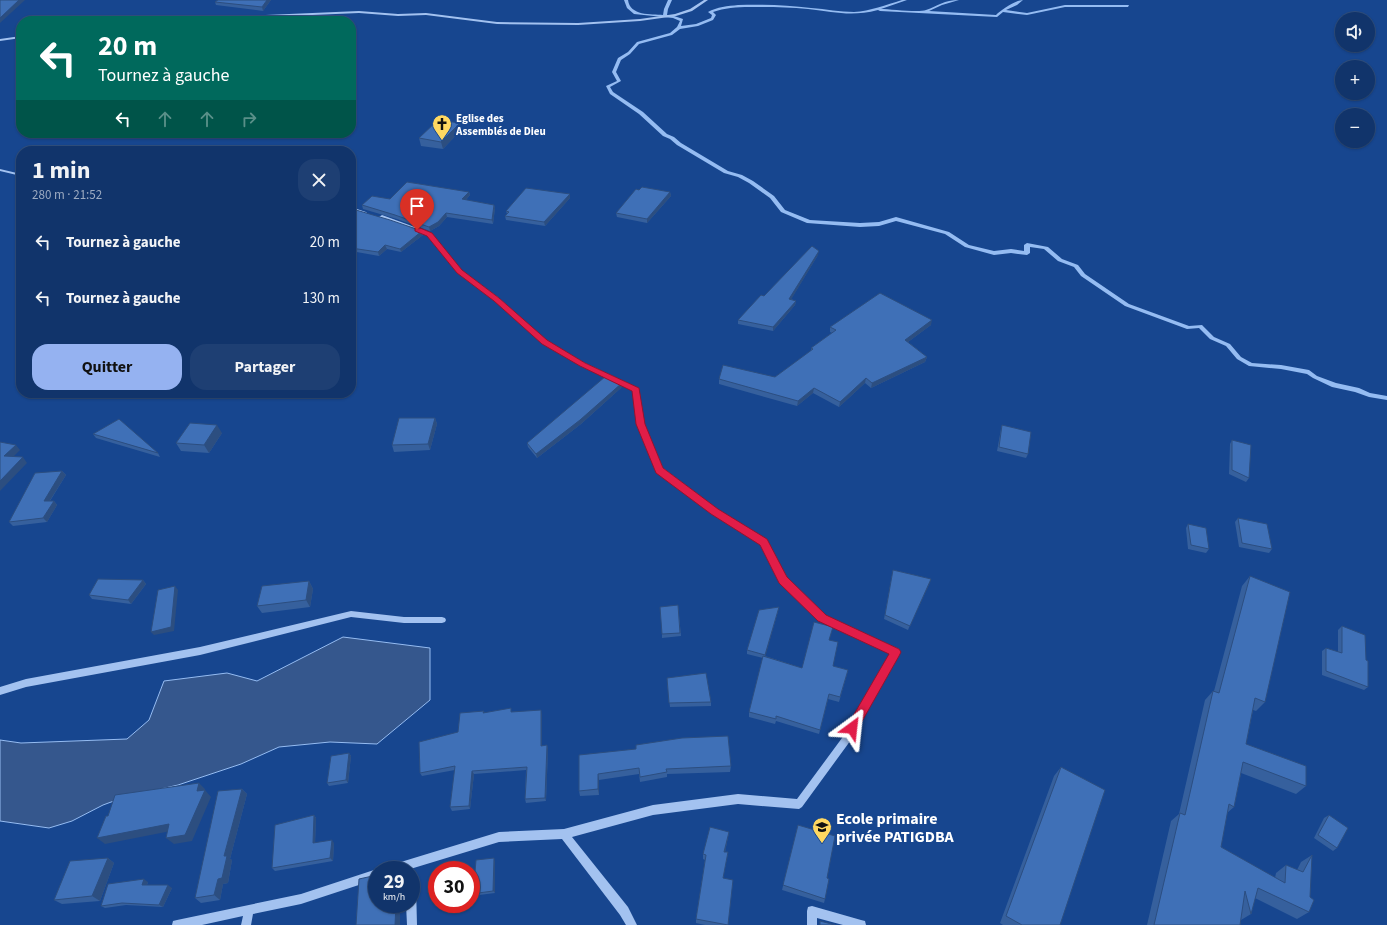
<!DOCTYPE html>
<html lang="fr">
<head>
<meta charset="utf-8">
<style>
	body { margin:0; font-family:"Source Sans 3",sans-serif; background:#1e3f73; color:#f1f3f6; height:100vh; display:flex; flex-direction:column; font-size:15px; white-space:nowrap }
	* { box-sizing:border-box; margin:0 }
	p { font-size:13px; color:#9caac1 }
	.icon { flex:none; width:22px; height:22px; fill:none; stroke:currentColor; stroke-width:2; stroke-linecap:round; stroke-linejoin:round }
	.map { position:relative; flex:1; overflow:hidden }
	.drawer { position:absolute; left:16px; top:146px; width:340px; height:252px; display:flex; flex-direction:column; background:#11346b; border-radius:16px; box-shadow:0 1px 3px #0004,0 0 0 1px #304f7e }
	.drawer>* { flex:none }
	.banner { position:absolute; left:16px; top:16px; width:340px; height:122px; border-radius:16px; box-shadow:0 1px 3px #0004,0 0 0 1px #304f7e; background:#00695c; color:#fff; overflow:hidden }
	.tools { position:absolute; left:1335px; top:12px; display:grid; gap:8px }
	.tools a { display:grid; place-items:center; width:40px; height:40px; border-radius:50%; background:#11346b; box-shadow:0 1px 3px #0004,0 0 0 1px #304f7e; font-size:20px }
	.speed { position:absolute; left:368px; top:861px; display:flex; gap:8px; font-size:20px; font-weight:700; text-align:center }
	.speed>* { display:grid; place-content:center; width:52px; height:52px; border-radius:50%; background:#11346b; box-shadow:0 1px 3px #0004,0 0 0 1px #304f7e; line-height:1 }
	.speed small { font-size:10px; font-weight:400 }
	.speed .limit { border:6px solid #d22; background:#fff; color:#111 }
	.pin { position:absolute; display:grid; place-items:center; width:34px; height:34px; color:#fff; margin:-41px -17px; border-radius:50% 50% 50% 0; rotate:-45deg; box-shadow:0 0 4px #0007 }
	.pin .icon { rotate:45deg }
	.me { position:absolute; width:44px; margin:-22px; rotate:30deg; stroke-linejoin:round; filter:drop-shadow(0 0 3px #0008) }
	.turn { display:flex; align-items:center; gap:14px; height:84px; padding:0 16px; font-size:18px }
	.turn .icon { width:52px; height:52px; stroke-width:2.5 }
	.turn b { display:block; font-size:28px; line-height:34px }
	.lanes { display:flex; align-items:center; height:38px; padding:0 16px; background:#0003; justify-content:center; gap:20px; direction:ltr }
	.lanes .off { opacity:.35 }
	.round { display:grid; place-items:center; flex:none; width:42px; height:42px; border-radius:16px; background:#1e3f73 }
	.head { display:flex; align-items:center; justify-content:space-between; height:68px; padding:0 16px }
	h1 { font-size:24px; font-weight:700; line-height:30px }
	.primary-button { display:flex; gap:8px; margin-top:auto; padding:8px 16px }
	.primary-button a { flex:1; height:46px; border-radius:16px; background:#95b2f1; color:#111; font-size:16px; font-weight:700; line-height:46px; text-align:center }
	.primary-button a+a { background:#1e3f73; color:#f1f3f6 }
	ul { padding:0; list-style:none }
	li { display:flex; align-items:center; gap:12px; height:56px; padding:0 16px }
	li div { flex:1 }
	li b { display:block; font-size:15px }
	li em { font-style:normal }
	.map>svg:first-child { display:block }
</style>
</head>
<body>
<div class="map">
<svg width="1387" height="925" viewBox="0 0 1387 925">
	<rect width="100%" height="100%" fill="#17468f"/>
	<!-- water -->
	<path fill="#35578d" stroke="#95bcf2" d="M 343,637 L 430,648 L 430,700 L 377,744 L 330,742 L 279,747 L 241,764 L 178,785 L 122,798 L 103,805 L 72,821 L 49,828 L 0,821 L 0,740 L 21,743 L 127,739 L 149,720 L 164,681 L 227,673 L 257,681 Z"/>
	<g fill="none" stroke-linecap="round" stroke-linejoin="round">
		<!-- stream -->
		<path fill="#95bcf2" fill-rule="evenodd" d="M 624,0 L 628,0 C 630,16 651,14 663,15 L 664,9 L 668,0 L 672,0 L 668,9 L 667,15 L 674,16 L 683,19 L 681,26 L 696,24 L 711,18 L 712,15 L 708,12 C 717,7 728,6 738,5 C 762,4 787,5 811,8 C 826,9 840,12 854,12 C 870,11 886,5 902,0 L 907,0 L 881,9 C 890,9 919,13 926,10 C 938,6 944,0 959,0 L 942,5 L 929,11 L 996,15 C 1001,10 1016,0 1023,0 L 1017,5 L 1006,10 L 1027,13 L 1065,5 L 1129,5 L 1128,7 L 1065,7 L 1027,15 L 1003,12 L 997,17 L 880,11 L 878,10 C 851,17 835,12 808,9 C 788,7 769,7 749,7 C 737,7 724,8 713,12 L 716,15 L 713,20 L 698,26 L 680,29 L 672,35 L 639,44 L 630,54 L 621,60 L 616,72 L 621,81 L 610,87 L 613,92 L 643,112 L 667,134 L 674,137 L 681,143 L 728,171 L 742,175 L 753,181 L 774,196 L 785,210 L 810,220 L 860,223 L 879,222 L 896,217 L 949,232 L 969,245 L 994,251 L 1011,249 L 1024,251 L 1024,245 L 1027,243 L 1048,247 L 1062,259 L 1078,265 L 1085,274 L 1129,304 L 1189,326 L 1202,325 L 1214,337 L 1230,344 L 1241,357 L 1252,363 L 1281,365 L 1309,370 L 1317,376 L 1336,383 L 1359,388 L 1370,393 L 1387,396 L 1387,400 L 1369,397 L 1355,392 L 1332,387 L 1313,378 L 1307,374 L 1281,369 L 1249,366 L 1237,359 L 1226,346 L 1210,339 L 1199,328 L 1187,329 L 1125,306 L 1081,276 L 1074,267 L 1058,261 L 1044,249 L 1030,247 L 1030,253 L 1027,255 L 1011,253 L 994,255 L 965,247 L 945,234 L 896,221 L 879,226 L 860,227 L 807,223 L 781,212 L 770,198 L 749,183 L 738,177 L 724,173 L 677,145 L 670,139 L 663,136 L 639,114 L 610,94 L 606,86 L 617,81 L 612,72 L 618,58 L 628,52 L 637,42 L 670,33 L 677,27 L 680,21 L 673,18 L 634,14 L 627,8 Z"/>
		<!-- minor -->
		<path fill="#a3c2f0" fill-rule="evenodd" d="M 704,0 L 708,0 L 692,11 L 676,16 L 640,21 L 578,25 L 497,24 L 426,15 L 398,16 L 359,13 L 171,21 L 143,21 L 145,20 L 359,11 L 398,14 L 426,13 L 497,22 L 578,23 L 640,19 L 675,14 L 690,9 Z
			M 21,36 L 21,38 L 0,41 L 0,39 Z
			M 0,169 L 21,174 L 21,176 L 0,171 Z
			M 351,207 L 366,212 L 367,213 L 364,215 L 351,211 Z
			M 382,215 L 431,233 L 461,270 L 499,298 L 546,341 L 585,363 L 638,388 L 644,425 L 663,468 L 718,510 L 767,540 L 786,578 L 825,616 L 899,649 L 900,652 L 848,744 L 802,807 L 799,809 L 738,804 L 653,815 L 572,837 L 628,907 L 637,925 L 626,925 L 620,915 L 562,839 L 499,842 L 407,870 L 386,870 L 387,866 L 391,865 L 499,832 L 564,829 L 653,805 L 738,794 L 797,799 L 842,738 L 891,654 L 819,620 L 780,582 L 761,544 L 712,514 L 658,472 L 638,425 L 633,391 L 581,365 L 542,343 L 495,300 L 457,272 L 427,235 L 380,218 L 379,217 Z
			M 351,611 L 404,617 L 442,617 L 445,618 L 446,620 L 445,622 L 442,623 L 404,623 L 351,617 L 200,655 L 26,687 L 0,695 L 0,687 L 26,679 L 200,647 Z
			M 377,869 L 380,870 L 377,870 L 377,879 L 301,904 L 253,914 L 251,925 L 241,925 L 243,916 L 202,925 L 172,925 L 173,921 L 177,920 L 301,894 Z
			M 411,881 L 415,882 L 416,886 L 417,925 L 407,925 L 406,904 L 411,904 Z
			M 812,906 L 861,920 L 865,921 L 866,925 L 843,925 L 817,918 L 817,925 L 807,925 L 807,911 L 808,907 Z"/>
	</g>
	<!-- wall -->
	<path fill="#36609d" d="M 218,0 L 271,0 L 263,11 L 216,5 L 215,2 Z
		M 461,130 L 443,149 L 421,146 L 419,138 Z
		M 469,192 L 470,195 L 466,200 L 494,205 L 495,208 L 493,224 L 447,217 L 439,226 L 430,231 L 397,219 L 363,209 L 362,205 L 390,199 Z
		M 670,192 L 671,196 L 647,223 L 617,217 L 616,213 Z
		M 570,198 L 545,226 L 506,220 L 505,216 L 507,214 L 506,211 Z
		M 351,214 L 422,231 L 423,235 L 401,252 L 387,249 L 379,256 L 351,251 Z
		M 818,255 L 791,299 L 796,301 L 795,305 L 773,331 L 738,324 L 738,320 L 764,296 Z
		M 931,325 L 908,342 L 927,357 L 925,362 L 871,388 L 865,383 L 839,407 L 813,393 L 797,406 L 719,384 L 719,379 L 775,377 L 811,351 L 811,348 L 832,333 L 830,332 L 830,327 Z
		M 622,387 L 581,424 L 537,458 L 528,447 L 527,443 Z
		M 435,418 L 437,424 L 430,450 L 394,452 L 392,445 Z
		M 1002,425 L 1028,454 L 1026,458 L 997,451 L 1001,429 Z
		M 222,433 L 209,453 L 181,451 L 176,443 Z
		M 93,434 L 158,453 L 160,457 L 96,438 Z
		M 1232,440 L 1249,478 L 1246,482 L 1229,474 L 1230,444 Z
		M 62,471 L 66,475 L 50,501 L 54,501 L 57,505 L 47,522 L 13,526 L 9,522 Z
		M 1238,518 L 1272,549 L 1269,553 L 1239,547 L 1235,522 Z
		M 1188,524 L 1209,549 L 1206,553 L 1188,549 L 1186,528 Z
		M 893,570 L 931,579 L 908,630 L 884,619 Z
		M 1250,576 L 1265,702 L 1256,711 L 1253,710 L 1246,744 L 1306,786 L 1296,794 L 1241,773 L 1234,807 L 1227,813 L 1221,847 L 1275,878 L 1276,873 L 1286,865 L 1297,870 L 1301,862 L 1312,855 L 1309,912 L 1297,919 L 1255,898 L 1251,914 L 1241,920 L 1240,925 L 1147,925 L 1171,821 L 1179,814 L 1205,700 L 1213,691 L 1214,691 L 1242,586 Z
		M 143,580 L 146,584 L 131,604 L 92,599 L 89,595 Z
		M 309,581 L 313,589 L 310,607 L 262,613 L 257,606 Z
		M 678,605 L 681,636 L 662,638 L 662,634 Z
		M 778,611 L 765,656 L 802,668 L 829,640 L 833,666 L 848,670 L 839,702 L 828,699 L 819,734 L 776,721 L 775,724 L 749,717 L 749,712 L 763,658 L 747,654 L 747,650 Z
		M 1342,626 L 1366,660 L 1368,687 L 1364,690 L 1322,675 L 1322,651 L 1326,648 L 1338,652 L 1338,630 Z
		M 667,681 L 711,702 L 711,706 L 670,707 Z
		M 512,712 L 542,714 L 542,746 L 547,745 L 548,749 L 546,801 L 526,803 L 525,799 L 526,770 L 474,774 L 470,809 L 452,811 L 450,807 L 455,770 L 422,776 L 420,773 L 458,732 L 484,713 Z
		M 349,753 L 351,756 L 348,783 L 329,786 L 327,783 Z
		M 579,755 L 731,766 L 730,772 L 667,774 L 667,777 L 640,782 L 639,774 L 599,780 L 599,795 L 580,796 L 579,791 Z
		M 1061,767 L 1060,925 L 1003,925 L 1000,923 L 1054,776 Z
		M 242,789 L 247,794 L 230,859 L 232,860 L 228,883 L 223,884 L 220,900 L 201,903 L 195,898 Z
		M 314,815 L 316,818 L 315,843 L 334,843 L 333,861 L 275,871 L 272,868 Z
		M 1329,815 L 1337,848 L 1333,851 L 1314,838 L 1324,818 Z
		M 798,825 L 827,878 L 825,899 L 824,903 L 782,890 Z
		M 729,832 L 725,852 L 728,852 L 727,857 L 723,878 L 728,925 L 705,925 L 696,923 L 696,919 L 705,860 L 703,859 L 703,854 Z
		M 108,858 L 114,863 L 100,901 L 62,904 L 54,900 Z
		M 495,861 L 495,893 L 471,896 L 471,872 L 475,872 Z
		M 148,882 L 147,885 L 172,888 L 163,907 L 126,905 L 105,908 L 101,906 Z"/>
	<!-- shaded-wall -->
	<path fill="#2c4e80" d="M 19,0 L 25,0 L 0,23 L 0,18 Z
		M 267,0 L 271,0 L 263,11 L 262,7 Z
		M 460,123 L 461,130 L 443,149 L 441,142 Z
		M 469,192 L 470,195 L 463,203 L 462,199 Z
		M 670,192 L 671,196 L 647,223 L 647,219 Z
		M 570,194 L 570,198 L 545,226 L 544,222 Z
		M 494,205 L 495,208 L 493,224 L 492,220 Z
		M 446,213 L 447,217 L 439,226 L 430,231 L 429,227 Z
		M 422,231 L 423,235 L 401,252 L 400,249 Z
		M 385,245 L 387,249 L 379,256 L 378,252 Z
		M 819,251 L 818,255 L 789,303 L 789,299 Z
		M 796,301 L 795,305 L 773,331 L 773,327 Z
		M 932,320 L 931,325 L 904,345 L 905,340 Z
		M 927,357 L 925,362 L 871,388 L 872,383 Z
		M 866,378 L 865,383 L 839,407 L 840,402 Z
		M 622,383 L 622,387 L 581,424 L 537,458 L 536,454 Z
		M 814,388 L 813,393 L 797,406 L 798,401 Z
		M 435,418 L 437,424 L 430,450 L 428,444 Z
		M 217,425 L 222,433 L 209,453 L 204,445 Z
		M 16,445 L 20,450 L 8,462 L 4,456 Z
		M 23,457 L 27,463 L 0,491 L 0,481 Z
		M 62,471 L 66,475 L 47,505 L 44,501 Z
		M 54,501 L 57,505 L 47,522 L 43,518 Z
		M 931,579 L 930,583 L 908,630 L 910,626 Z
		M 143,580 L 146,584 L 131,604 L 128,600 Z
		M 309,581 L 313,589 L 310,607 L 306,600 Z
		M 175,586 L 178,590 L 174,631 L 154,635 L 151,632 Z
		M 779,607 L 778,611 L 765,658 L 765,655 Z
		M 541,710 L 542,714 L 542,749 L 541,746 Z
		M 547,745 L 548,749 L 546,801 L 545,798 Z
		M 349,753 L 351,756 L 348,783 L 346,780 Z
		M 472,771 L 474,774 L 470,809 L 469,806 Z
		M 598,774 L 599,780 L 599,795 L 598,789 Z
		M 199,783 L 205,789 L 205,790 L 211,797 L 192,841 L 174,844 L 166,838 L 197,791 Z
		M 242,789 L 247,794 L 230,859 L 232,860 L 228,883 L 223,884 L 220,900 L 214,895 L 218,879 Z
		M 314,815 L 316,818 L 315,846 L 313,843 Z
		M 169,824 L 176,830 L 105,844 L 97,838 Z
		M 729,832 L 724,857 L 724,852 Z
		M 332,840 L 334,843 L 333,861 L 330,858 Z
		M 108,858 L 114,863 L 100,901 L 92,896 Z
		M 494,858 L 495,861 L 495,893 L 493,891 Z
		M 144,879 L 148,882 L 146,887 L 142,885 Z
		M 168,885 L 172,888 L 163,907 L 159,905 Z
		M 396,904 L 400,904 L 400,925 L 395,925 Z"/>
	<!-- building -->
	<path fill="#3f70b7" stroke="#2c4e80" d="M 0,0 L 19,0 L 0,18 Z
		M 218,0 L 267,0 L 262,7 L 215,2 Z
		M 438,120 L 460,123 L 441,142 L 419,138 Z
		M 407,182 L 469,192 L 462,199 L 494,205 L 492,220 L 446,213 L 438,222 L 429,227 L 395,215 L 362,205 L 372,196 L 390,199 Z
		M 642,187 L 670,192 L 647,219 L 616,213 L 636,189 L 639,190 Z
		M 526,188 L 570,194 L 544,222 L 505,216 L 509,212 L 506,211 Z
		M 356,210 L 390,220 L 422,231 L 400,249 L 385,245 L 378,252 L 351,248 L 351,214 Z
		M 812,246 L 819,251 L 789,299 L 796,301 L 773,327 L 738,320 L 761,295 L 764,296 Z
		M 880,293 L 932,320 L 905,340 L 927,357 L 872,383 L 866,378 L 840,402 L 814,388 L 798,401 L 719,379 L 723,365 L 775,377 L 813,349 L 811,348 L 836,330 L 830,327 Z
		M 606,376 L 622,383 L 580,420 L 536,454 L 527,443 Z
		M 399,418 L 435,418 L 428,444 L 392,445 Z
		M 119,419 L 158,453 L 93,434 Z
		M 190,423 L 217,425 L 204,445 L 176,443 Z
		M 1002,425 L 1031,432 L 1028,454 L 999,447 Z
		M 1232,440 L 1251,445 L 1249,478 L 1232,470 Z
		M 0,442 L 16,445 L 4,456 L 23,457 L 0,481 Z
		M 62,471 L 44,501 L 54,501 L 43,518 L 9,522 L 35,473 Z
		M 1238,518 L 1267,524 L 1272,549 L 1242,543 Z
		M 1188,524 L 1206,528 L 1209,549 L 1191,545 Z
		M 893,570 L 931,579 L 910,626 L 885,615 Z
		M 1250,576 L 1290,592 L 1265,702 L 1255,698 L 1246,744 L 1306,766 L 1306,786 L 1243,762 L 1234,807 L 1229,804 L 1221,847 L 1285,883 L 1286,865 L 1303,872 L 1312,855 L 1310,897 L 1314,900 L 1309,912 L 1258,888 L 1251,914 L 1245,891 L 1240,925 L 1154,925 L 1180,813 L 1185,815 L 1213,691 L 1219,693 Z
		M 98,579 L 143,580 L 128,600 L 89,595 Z
		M 309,581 L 306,600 L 257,606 L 262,586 Z
		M 175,586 L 171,627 L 151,632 L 158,590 Z
		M 678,605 L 680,633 L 662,634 L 660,607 Z
		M 779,607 L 765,655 L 747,650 L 759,610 Z
		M 814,622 L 833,627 L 829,640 L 838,642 L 833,666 L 848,670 L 840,697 L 829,694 L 820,730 L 776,716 L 776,719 L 749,712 L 763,656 L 802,668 Z
		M 1342,626 L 1365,635 L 1366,660 L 1368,661 L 1368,687 L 1326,671 L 1326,648 L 1342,653 Z
		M 706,673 L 711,702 L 669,703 L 667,678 Z
		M 511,708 L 511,712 L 541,710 L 541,746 L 547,745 L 545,798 L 525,799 L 527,767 L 472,771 L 469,806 L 450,807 L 455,766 L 420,773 L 419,742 L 458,732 L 460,713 L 484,711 L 483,713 Z
		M 728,736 L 731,766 L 666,769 L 667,772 L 640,777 L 639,768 L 598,774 L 598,789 L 579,791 L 579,755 L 636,749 L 636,745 L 682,738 Z
		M 349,753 L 346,780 L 327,783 L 331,756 Z
		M 1061,767 L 1105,790 L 1060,925 L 1022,925 L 1006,916 Z
		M 199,783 L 197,791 L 205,790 L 185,835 L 166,838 L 169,824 L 97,838 L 106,816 L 108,816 L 115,795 Z
		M 242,789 L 224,856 L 227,856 L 222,878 L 218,879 L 214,895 L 195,898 L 218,791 Z
		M 314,815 L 313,843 L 332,840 L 330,858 L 272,868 L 275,825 Z
		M 1329,815 L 1348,828 L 1337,848 L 1318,835 Z
		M 798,825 L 835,836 L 827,878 L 829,879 L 825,899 L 783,885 Z
		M 710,827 L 729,832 L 724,852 L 728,852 L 723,878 L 733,880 L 728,925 L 696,919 L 706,855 L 703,854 Z
		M 108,858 L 92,896 L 54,900 L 70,861 Z
		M 494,858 L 493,891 L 471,894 L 471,872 L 475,872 L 476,860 Z
		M 377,875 L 377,904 L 396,904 L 395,925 L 356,925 L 359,879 Z
		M 144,879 L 142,885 L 168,885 L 159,905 L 122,903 L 101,906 L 108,884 Z
		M 820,921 L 835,925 L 820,925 Z"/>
	<!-- route -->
	<path fill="#e11d48" stroke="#92132f" d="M 415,228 L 420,228 L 432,233 L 462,270 L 499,298 L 547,340 L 585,363 L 639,388 L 645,424 L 663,468 L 718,509 L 767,539 L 787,577 L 826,615 L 899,649 L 901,652 L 899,656 L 856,732 L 852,734 L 848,732 L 846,728 L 889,654 L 818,621 L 779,583 L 760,545 L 711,514 L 656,473 L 636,424 L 632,391 L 580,366 L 542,344 L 494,301 L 457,273 L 427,236 L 415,231 Z"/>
	<!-- icons -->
	<defs>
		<symbol id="church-pin" viewBox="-11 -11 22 30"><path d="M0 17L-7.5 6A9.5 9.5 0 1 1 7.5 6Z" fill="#ffd861" stroke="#17468f"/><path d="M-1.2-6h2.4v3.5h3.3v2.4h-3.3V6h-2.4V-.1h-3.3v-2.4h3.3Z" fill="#111"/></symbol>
		<symbol id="school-pin" viewBox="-11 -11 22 30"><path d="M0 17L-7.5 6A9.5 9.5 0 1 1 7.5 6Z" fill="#ffd861" stroke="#17468f"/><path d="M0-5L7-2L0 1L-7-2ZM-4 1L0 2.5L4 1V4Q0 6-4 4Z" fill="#111"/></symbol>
	</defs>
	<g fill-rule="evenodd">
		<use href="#church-pin" x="431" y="113" width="22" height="30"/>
		<use href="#school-pin" x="811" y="816" width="22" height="30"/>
	</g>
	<g text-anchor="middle" stroke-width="4" stroke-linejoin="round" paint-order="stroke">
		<!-- far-poi labels -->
		<g font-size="11" font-weight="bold" fill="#fff" stroke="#17468f" text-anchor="start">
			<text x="456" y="122">Eglise des<tspan x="456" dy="13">Assemblés de Dieu</tspan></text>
		</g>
		<!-- near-poi labels -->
		<g font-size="16" font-weight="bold" fill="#fff" stroke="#17468f" text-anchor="start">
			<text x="836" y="824">Ecole primaire<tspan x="836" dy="18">privée PATIGDBA</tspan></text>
		</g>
	</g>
</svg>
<div class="tools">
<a><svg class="icon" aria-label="sound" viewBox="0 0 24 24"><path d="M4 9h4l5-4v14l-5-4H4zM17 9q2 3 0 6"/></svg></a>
<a>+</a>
<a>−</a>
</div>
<div class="speed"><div>29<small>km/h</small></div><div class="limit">30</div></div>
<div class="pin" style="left:417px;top:230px;background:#d93025"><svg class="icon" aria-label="arrive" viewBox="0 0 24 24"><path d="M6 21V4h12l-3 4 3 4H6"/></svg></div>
<svg class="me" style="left:852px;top:728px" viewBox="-20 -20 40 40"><path d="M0-17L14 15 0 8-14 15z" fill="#e11d48" stroke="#fff" stroke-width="4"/></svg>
<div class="banner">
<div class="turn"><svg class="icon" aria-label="left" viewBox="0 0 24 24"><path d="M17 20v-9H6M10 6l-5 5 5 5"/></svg><div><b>20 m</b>Tournez à gauche</div></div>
<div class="lanes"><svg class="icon" aria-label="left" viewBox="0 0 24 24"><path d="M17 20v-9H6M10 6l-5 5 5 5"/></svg><svg class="icon off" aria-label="ahead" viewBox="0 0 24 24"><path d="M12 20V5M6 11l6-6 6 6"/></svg><svg class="icon off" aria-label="ahead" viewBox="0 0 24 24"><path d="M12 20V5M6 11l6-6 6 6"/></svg><svg class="icon off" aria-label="right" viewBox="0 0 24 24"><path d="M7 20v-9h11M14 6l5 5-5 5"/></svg></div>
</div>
<section class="drawer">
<div class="head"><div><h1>1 min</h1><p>280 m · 21:52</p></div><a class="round"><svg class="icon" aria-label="close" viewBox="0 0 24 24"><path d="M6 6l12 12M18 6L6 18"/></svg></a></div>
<ul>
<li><svg class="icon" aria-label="left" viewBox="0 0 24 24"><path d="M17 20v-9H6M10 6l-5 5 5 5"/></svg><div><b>Tournez à gauche</b></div><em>20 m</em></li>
<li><svg class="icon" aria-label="left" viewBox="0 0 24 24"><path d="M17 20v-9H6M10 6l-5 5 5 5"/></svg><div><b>Tournez à gauche</b></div><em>130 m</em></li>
</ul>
<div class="primary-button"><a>Quitter</a><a>Partager</a></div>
</section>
</div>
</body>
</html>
